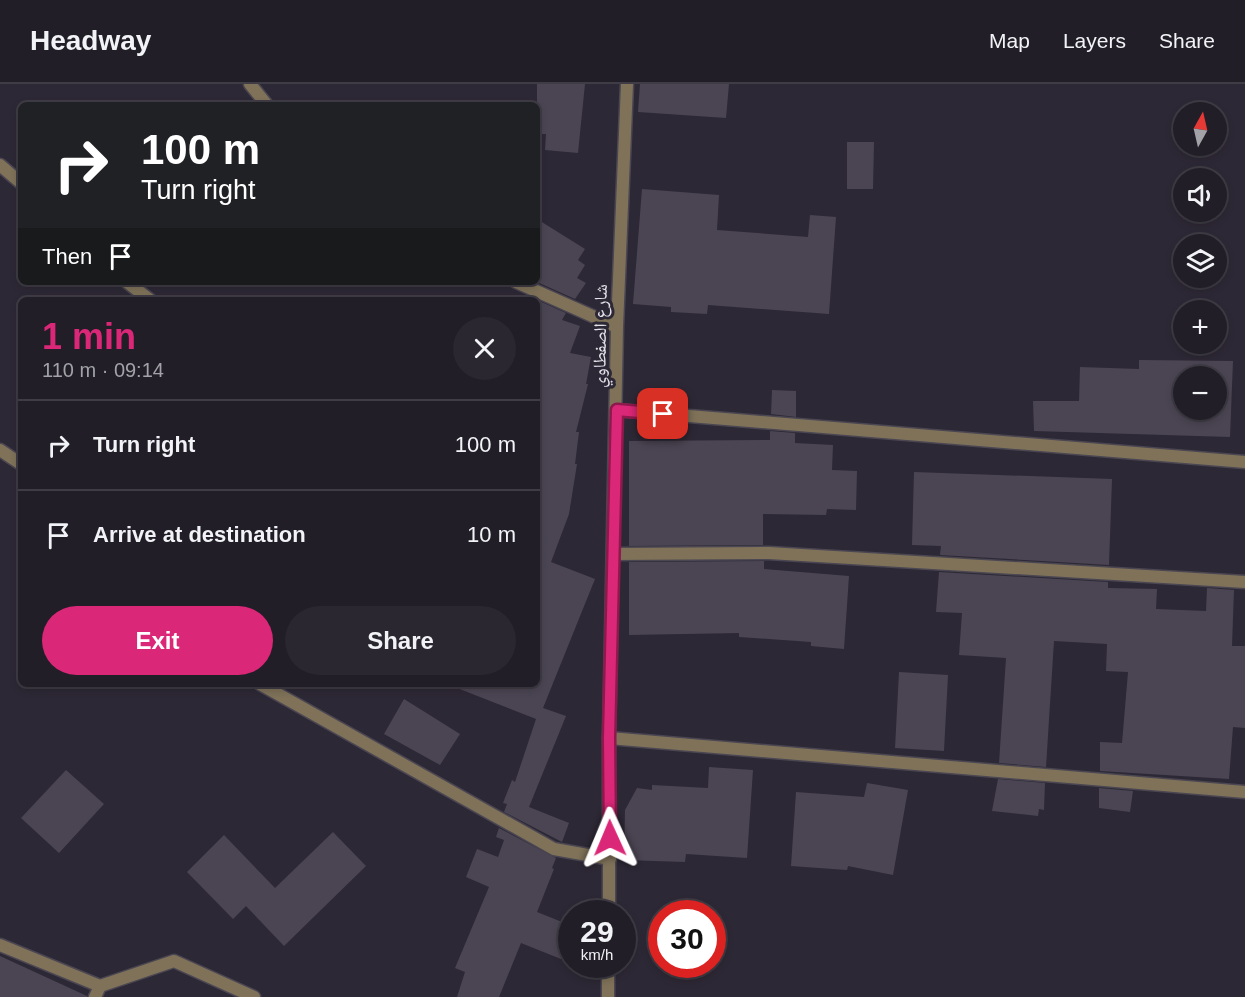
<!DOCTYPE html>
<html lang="en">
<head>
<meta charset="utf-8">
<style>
	body { margin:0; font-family:Arial,"Noto Naskh Arabic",sans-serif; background:#2a2730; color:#f1f3f6; height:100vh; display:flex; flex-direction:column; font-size:22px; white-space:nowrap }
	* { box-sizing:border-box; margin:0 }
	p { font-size:20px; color:#a2a2a8 }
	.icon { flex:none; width:33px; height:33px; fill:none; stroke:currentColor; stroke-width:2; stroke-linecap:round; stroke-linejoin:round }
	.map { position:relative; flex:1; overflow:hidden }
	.side { position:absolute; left:18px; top:213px; width:522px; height:390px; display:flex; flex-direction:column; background:#221e28; border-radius:9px; box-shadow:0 3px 9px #0003,0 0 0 2px #3f3c45 }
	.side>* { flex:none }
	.hud { position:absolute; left:18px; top:18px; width:522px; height:183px; border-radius:9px; box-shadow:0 3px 9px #0003,0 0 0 2px #3f3c45; background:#202124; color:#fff; overflow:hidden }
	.needle { width:39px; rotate:8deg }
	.buttons { position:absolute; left:1173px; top:18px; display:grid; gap:12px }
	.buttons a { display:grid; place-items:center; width:54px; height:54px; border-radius:50%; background:#221e28; box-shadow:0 3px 9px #0003,0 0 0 2px #3f3c45; font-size:30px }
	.speed { position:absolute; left:558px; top:816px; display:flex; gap:12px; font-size:30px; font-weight:700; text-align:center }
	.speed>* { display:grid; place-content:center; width:78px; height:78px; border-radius:50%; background:#221e28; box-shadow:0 3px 9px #0003,0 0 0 2px #3f3c45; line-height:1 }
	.speed small { font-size:15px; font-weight:400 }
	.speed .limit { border:9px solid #d22; background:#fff; color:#111 }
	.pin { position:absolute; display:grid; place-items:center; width:51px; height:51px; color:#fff; margin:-26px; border-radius:12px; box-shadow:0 3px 9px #0006 }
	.me { position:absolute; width:66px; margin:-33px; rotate:359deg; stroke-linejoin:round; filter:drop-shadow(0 0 4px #0008) }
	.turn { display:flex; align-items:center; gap:21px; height:126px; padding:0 24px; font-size:27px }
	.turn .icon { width:78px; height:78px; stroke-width:2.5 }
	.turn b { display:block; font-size:42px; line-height:51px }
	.then { display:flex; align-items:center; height:57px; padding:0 24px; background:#0003; gap:12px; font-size:22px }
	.round { display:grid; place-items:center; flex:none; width:63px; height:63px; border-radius:32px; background:#2a2730 }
	.summary { display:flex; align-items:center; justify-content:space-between; height:102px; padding:0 24px }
	h1 { font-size:36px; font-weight:700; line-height:45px; color:#db2777 }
	.action { display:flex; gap:12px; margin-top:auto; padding:12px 24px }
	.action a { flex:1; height:69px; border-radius:36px; background:#db2777; color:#fff; font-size:24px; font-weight:700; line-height:69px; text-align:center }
	.action a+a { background:#2a2730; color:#f1f3f6 }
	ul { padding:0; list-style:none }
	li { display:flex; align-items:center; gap:18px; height:90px; padding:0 24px; border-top:2px solid #3f3c45 }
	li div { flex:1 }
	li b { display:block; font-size:22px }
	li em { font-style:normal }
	header { display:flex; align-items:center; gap:36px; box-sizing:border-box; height:84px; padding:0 30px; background:#221e28; border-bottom:2px solid #3f3c45 }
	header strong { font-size:28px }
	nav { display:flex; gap:33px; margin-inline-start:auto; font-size:21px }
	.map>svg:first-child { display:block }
</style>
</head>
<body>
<header>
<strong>Headway</strong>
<nav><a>Map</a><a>Layers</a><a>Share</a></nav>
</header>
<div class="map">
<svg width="1245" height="913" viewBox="0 0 1245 913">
	<rect width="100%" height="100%" fill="#2d2835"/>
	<!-- building -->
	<path fill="#4b4553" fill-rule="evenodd" d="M 537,0 L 585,0 L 578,69 L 545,66 L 546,50 L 537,50 Z
		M 640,0 L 729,0 L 726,34 L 638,28 Z
		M 847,58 L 874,58 L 873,105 L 847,105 Z
		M 642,105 L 719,111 L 717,146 L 808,153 L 810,131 L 836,133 L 829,230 L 708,221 L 707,230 L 671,228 L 671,223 L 633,220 Z
		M 537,135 L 585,165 L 578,176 L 585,181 L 577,194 L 586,199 L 575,215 L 537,198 Z
		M 537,216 L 566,229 L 562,236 L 580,242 L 570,269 L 591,273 L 586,300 L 588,300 L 576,348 L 579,348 L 575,380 L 577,380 L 569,430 L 551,478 L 595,495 L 543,624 L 566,632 L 529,723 L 569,739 L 562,758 L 504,728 L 507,720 L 503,719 L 512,696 L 515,698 L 536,635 L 452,602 L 537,600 L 537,299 L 541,282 L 537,280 Z
		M 1139,276 L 1233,277 L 1230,353 L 1034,347 L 1033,317 L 1079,317 L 1080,283 L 1139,285 ZM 1184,292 L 1216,292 L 1216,326 L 1184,326 Z
		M 772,306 L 796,307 L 796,333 L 771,330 Z
		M 770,347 L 795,349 L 795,359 L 833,361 L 832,386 L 857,387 L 856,426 L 827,425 L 826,431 L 763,430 L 763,461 L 629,462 L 629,357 L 770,356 Z
		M 914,388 L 1112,395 L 1109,481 L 940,471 L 941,462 L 912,461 Z
		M 764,477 L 764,485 L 849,492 L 844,565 L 811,562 L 811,558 L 739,553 L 739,549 L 629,551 L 629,478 Z
		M 939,488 L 1108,498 L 1108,504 L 1157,505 L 1156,525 L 1206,527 L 1207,504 L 1234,506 L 1232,562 L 1245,562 L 1245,644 L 1233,643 L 1229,695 L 1100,687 L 1100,658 L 1122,659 L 1128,588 L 1106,587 L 1107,560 L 1054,557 L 1046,683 L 999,679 L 1006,574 L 959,571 L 962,529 L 936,528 Z
		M 899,588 L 948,591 L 944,667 L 895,664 Z
		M 404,615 L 460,650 L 440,681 L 384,650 Z
		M 709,683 L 753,686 L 747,774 L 686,770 L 685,778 L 624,776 L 625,726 L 637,704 L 652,706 L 652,701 L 708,704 Z
		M 66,686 L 104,720 L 59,769 L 21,734 Z
		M 998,695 L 1045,699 L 1044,726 L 1039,725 L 1038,732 L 992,727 Z
		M 867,699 L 908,706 L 893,791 L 848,782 L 847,786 L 791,782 L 796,708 L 864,713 Z
		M 1099,704 L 1133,707 L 1130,728 L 1099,724 Z
		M 499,744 L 556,774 L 552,784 L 554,785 L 537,828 L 572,842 L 572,847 L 561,875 L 521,859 L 499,913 L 457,913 L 465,888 L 455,884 L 489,803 L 466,793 L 477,765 L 498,773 L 504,756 L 496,753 Z
		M 333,748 L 366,782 L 284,862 L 246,822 L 233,835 L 187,788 L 224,751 L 275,804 Z
		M 0,872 L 87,912 L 87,913 L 0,913 Z"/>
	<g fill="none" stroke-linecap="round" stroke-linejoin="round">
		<defs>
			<path id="service" d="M 617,326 L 1245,378
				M 0,366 L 21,380
				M 613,470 L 769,469 L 1245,498
				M 260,600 L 554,765 L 610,775
				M 609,654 L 1245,708
				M 95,913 L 100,902"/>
			<path id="minor" d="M 250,0 L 267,21
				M 0,81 L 21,99
				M 127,198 L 150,216
				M 516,198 L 617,243
				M 609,830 L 609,654 L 617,243 L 627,0
				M 0,861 L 100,902 L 174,877 L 254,913
				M 608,913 L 608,880"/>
		</defs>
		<!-- service casing -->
		<use href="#service" stroke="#4a4652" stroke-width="15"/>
		<!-- minor casing -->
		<use href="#minor" stroke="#4a4652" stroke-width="15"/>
		<!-- service -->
		<use href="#service" stroke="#7f7259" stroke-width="12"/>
		<!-- minor -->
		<use href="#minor" stroke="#7f7259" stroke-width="12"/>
	</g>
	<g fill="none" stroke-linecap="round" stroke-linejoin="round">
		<defs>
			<path id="route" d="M 610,754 L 609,654 L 617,326 L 663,330"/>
		</defs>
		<!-- route casing -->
		<use href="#route" stroke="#8e194d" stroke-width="15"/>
		<!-- route -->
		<use href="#route" stroke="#db2777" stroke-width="10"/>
	</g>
	<g text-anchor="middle" stroke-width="6" stroke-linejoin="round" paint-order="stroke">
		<!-- street labels -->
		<g font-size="18" fill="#e5e1ea" stroke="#2d2835">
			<text transform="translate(600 252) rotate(-89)" y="6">شارع الصفطاوي</text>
		</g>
	</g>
</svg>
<div class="buttons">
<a><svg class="needle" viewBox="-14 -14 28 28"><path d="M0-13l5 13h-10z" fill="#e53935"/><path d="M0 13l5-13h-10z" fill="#a2a2a8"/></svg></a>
<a><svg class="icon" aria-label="sound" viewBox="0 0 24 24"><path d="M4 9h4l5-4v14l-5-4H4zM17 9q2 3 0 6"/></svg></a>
<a><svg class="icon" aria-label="layers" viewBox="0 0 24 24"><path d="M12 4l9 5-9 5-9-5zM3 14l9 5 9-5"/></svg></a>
<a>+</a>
<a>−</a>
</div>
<div class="speed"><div>29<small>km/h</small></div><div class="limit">30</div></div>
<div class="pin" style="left:663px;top:330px;background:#d93025"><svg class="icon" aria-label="arrive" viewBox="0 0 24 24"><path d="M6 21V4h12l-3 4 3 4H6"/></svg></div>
<svg class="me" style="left:610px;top:754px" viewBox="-20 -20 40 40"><path d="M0-17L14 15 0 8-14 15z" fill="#db2777" stroke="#fff" stroke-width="4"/></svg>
<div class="hud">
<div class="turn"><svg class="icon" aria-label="right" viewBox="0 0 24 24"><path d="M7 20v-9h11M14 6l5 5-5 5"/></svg><div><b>100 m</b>Turn right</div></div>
<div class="then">Then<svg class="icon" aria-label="arrive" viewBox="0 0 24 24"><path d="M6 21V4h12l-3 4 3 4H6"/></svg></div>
</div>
<section class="side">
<div class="summary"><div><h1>1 min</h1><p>110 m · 09:14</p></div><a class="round"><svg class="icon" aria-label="close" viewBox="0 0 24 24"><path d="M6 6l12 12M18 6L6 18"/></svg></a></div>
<ul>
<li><svg class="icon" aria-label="right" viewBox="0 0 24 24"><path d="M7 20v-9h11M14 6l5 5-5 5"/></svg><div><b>Turn right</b></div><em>100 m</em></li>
<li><svg class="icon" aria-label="arrive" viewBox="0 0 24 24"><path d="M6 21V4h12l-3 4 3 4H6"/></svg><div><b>Arrive at destination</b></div><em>10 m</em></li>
</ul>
<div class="action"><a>Exit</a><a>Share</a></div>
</section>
</div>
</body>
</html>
